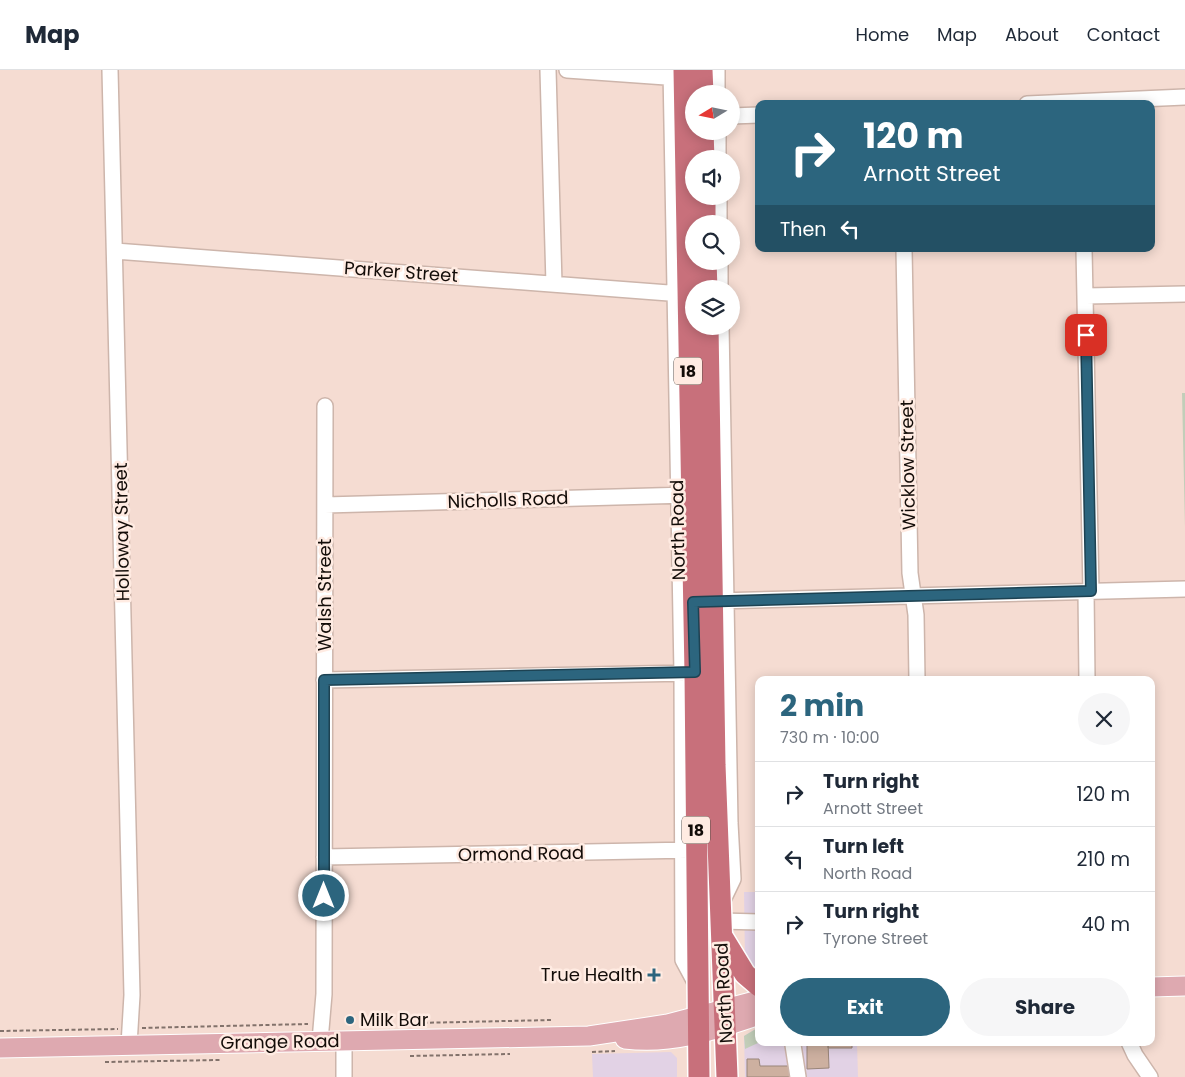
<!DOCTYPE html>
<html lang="en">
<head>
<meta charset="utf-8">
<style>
	body { margin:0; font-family:Poppins,sans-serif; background:#f6f6f7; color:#1f2937; height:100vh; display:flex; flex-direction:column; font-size:19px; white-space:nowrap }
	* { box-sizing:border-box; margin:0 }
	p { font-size:16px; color:#747a83 }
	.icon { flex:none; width:28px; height:28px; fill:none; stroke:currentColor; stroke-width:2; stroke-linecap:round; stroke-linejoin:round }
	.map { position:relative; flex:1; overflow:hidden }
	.drawer { position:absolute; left:755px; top:606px; width:400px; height:370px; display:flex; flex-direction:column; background:#fff; border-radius:10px; box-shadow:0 2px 12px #0003 }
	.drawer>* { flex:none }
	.banner { position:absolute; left:755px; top:30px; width:400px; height:152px; border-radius:10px; box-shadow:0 2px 12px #0003; background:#2c657e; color:#fff; overflow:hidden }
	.needle { width:32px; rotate:260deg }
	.controls { position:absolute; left:685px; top:15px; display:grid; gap:10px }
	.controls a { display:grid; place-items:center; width:55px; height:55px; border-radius:50%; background:#fff; box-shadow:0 2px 12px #0003; font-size:25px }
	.pin { position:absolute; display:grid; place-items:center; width:42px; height:42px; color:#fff; margin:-21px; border-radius:10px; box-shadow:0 2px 8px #0006 }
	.me { position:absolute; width:55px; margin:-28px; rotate:0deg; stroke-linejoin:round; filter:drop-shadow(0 0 4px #0008) }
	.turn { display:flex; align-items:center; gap:18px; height:105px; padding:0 25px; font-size:22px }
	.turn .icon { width:65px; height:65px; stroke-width:2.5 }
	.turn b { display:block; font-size:35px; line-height:42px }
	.then { display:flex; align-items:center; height:48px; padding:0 25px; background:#0003; gap:10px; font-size:19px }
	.round { display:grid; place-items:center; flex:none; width:52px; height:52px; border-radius:26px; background:#f6f6f7 }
	.summary { display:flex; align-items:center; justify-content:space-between; height:85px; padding:0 25px }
	h1 { font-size:30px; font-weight:700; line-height:38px; color:#2c657e }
	.primary-button { display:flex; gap:10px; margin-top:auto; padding:10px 25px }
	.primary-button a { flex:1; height:58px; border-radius:30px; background:#2c657e; color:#fff; font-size:20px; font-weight:700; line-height:58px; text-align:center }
	.primary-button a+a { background:#f6f6f7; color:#1f2937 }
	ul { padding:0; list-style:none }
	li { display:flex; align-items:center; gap:15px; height:65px; padding:0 25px; border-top:1px solid #e0e1e3 }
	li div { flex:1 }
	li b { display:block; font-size:19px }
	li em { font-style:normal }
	header { display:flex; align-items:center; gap:30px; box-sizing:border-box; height:70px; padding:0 25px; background:#fff; border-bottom:1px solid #e0e1e3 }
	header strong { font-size:24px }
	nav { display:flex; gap:28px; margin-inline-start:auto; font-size:18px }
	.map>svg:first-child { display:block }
</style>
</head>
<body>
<header>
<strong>Map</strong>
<nav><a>Home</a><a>Map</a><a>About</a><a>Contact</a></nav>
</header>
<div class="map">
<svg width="1185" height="1007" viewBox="0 0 1185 1007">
	<rect width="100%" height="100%" fill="#f5dcd2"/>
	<!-- commercial -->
	<path fill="#e2d2e5" d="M 744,822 L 759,822 L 759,901 L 745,891 Z
		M 759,957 L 759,972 L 857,973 L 858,1007 L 745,1007 L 744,966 Z
		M 671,982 L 677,988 L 677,1007 L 593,1007 L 592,984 Z"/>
	<!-- green -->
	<path fill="#c2ceb9" d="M 1182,323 L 1185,323 L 1185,457 Z
		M 759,957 L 758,973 L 745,979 L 744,966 Z"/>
	<!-- building -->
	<path fill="#cdb0a0" stroke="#998579" d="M 807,972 L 828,972 L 829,998 L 807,999 Z
		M 828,972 L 852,972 L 852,978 L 828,978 Z
		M 747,989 L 759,989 L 760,996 L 793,996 L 794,1007 L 747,1007 Z"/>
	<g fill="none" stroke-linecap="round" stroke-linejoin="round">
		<defs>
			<path id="minor" d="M 110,0 L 132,925 L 129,975
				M 548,0 L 554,214
				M 567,0 L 680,8
				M 671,0 L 682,603 L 683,890 L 697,916
				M 717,0 L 717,24
				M 1027,34 L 1185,27
				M 731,46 L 759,45
				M 718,61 L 718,89
				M 719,126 L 719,154
				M 904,179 L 910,503 L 916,545 L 917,610
				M 1084,179 L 1091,521
				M 115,181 L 682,224
				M 720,191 L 720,219
				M 1086,226 L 1185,224
				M 721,256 L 730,753 L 733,809 L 721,834
				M 325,435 L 688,425
				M 1086,521 L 1087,610
				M 717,531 L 1185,519
				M 324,610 L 690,603
				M 324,787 L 692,780
				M 720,851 L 759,852
				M 320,971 L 324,924 L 325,336
				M 344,971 L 344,1007
				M 1129,972 L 1135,985 L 1150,1007
				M 793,975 L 798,1007"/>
			<path id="major" d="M 1151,917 L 1185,916
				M 625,969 C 674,975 714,960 759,945
				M 0,978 L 589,966 L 668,954 L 759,930"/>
			<path id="highway" d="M 684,0 L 695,603 L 699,1007
				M 702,0 L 703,24
				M 703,61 L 704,89
				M 705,126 L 705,154
				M 706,191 L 707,219
				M 708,256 L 715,695 L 727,1007
				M 723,868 L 745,904 L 759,916"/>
		</defs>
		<!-- minor casing -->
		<use href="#minor" stroke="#cdb5ab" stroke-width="18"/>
		<!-- major casing -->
		<use href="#major" stroke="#fff" stroke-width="21"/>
		<!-- highway casing -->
		<use href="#highway" stroke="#fff" stroke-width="24"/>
		<!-- path -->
		<path stroke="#82726b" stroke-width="2" stroke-dasharray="4 2.5" stroke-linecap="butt" d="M 417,953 L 552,950
			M 142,958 L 308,954
			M 0,961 L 118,959
			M 592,982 L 615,981
			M 410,986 L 510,984
			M 105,992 L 220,990"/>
		<!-- minor -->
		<use href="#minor" stroke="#fff" stroke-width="15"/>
		<!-- major -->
		<use href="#major" stroke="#dea9b0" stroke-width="19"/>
		<!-- highway -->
		<use href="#highway" stroke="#c8707b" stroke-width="21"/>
	</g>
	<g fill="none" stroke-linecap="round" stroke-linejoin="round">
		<defs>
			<path id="route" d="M 324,826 L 324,610 L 695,602 L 693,532 L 1091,521 L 1086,265"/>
		</defs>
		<!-- route casing -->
		<use href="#route" stroke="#1d4252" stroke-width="12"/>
		<!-- route -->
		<use href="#route" stroke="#2c657e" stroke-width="9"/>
	</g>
	<!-- markers -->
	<g fill="#2c657e" stroke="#ffebe2" stroke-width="2">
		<path d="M651.5 897.5h5v5h5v5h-5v5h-5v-5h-5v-5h5z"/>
		<circle cx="350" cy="950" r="5"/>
	</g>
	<g text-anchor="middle" stroke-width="5" stroke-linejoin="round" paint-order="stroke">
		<!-- shield labels -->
		<g fill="#ffebe2" stroke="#5a4f49" stroke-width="1">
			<rect x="674" y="287.5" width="28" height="27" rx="4"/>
			<rect x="682" y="746.5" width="28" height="27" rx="4"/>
		</g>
		<g font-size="16" font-weight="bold" fill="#130c08">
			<text x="688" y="307">18</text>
			<text x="696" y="766">18</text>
		</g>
		<!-- street labels -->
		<g font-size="18" fill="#130c08" stroke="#ffebe2">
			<text transform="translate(401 202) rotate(4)" y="6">Parker Street</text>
			<text transform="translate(908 395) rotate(-91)" y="6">Wicklow Street</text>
			<text transform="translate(508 430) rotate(-2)" y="6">Nicholls Road</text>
			<text transform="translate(678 460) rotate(-91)" y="6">North Road</text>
			<text transform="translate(122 462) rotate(-91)" y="6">Holloway Street</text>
			<text transform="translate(325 525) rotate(-90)" y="6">Walsh Street</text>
			<text transform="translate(521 784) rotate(-1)" y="6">Ormond Road</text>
			<text transform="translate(724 923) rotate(-93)" y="6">North Road</text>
			<text transform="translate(280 972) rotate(-1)" y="6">Grange Road</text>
		</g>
		<!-- poi labels -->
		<g font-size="18" fill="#130c08" stroke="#ffebe2" text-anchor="end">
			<text x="643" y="911">True Health</text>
			<text x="360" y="956" text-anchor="start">Milk Bar</text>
		</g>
	</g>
</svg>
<div class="controls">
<a><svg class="needle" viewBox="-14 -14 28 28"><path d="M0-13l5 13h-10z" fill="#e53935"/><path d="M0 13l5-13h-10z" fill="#747a83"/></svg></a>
<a><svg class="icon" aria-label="sound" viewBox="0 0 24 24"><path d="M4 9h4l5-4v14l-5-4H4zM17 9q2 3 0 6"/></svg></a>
<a><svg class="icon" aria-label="search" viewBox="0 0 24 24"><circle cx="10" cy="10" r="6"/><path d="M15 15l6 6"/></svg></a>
<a><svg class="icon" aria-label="layers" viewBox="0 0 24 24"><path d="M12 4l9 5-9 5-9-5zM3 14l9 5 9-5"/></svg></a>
</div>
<div class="pin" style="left:1086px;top:265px;background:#d93025"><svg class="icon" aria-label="arrive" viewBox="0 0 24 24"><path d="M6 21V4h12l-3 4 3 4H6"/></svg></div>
<svg class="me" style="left:324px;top:826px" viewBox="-20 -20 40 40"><circle r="17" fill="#2c657e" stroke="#fff" stroke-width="3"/><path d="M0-11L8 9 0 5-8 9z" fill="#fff"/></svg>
<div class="banner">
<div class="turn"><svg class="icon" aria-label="right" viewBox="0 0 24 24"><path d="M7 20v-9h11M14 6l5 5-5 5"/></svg><div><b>120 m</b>Arnott Street</div></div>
<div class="then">Then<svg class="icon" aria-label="left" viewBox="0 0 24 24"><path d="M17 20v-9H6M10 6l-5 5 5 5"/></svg></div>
</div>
<section class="drawer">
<div class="summary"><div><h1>2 min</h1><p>730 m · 10:00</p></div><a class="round"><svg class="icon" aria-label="close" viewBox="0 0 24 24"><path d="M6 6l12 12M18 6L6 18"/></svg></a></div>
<ul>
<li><svg class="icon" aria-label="right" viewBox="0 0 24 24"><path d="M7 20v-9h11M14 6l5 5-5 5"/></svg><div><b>Turn right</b><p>Arnott Street</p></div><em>120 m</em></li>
<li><svg class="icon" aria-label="left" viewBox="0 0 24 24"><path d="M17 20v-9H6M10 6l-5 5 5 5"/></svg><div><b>Turn left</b><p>North Road</p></div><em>210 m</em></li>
<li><svg class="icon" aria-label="right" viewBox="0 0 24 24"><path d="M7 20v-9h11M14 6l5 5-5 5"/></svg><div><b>Turn right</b><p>Tyrone Street</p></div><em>40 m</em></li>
</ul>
<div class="primary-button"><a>Exit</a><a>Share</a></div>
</section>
</div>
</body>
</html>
